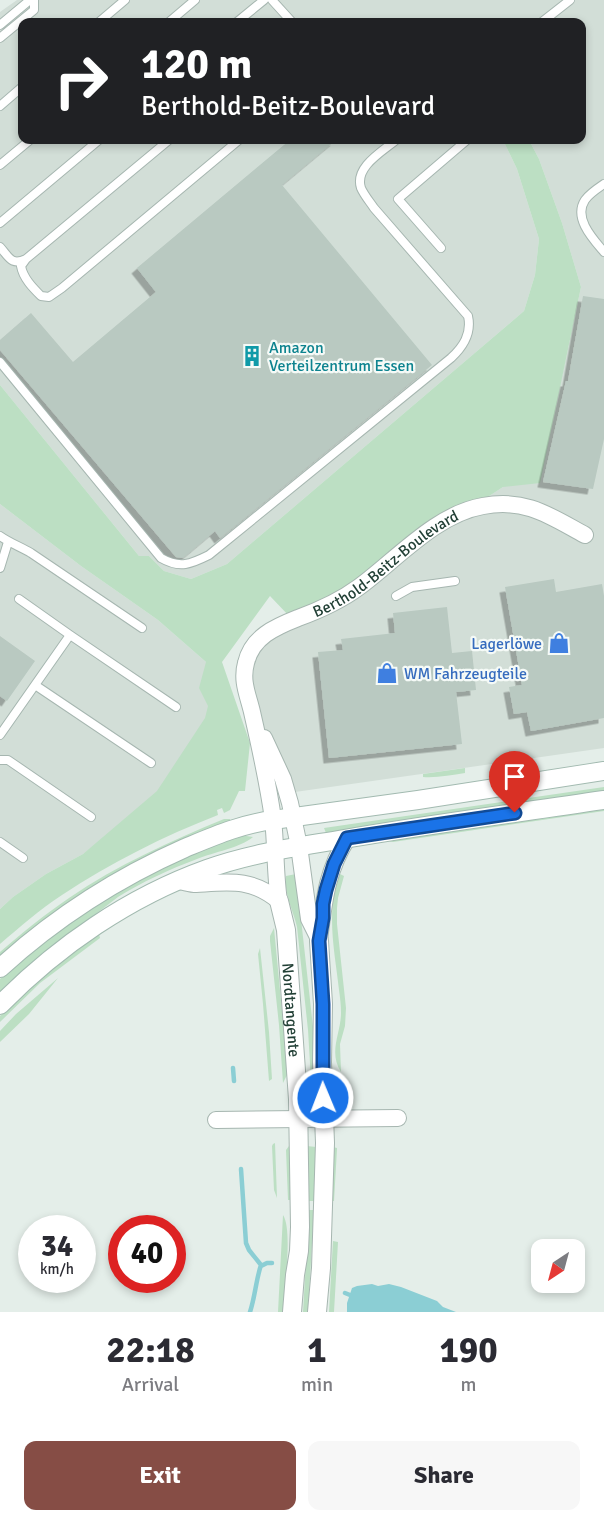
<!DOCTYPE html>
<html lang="en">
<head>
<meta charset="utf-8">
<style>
	body { margin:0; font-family:Signika,sans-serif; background:#f7f7f7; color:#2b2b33; height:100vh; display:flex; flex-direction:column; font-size:22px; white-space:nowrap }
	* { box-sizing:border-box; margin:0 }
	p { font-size:20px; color:#7c7c81 }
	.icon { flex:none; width:33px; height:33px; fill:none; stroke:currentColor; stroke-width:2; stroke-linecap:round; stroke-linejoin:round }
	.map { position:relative; height:1312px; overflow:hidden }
	.panel { display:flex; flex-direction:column; background:#fff; flex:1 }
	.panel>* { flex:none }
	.guide { position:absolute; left:18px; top:18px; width:568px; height:126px; border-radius:12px; box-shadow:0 3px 9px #0003; background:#202124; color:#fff; overflow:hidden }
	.needle { width:39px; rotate:216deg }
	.controls { position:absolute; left:531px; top:1239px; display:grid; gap:12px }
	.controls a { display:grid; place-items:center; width:54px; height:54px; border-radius:12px; background:#fff; box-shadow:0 3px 9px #0003; font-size:30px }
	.speed { position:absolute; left:18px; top:1215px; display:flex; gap:12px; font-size:30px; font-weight:700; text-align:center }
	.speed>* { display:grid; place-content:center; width:78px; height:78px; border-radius:50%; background:#fff; box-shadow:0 3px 9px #0003; line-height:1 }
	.speed small { font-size:15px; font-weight:400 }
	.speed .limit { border:9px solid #d22; background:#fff; color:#111 }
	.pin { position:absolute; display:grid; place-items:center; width:51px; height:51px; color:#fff; margin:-62px -26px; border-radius:50% 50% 50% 0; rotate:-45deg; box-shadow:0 0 6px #0007 }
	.pin .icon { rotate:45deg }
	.me { position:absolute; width:66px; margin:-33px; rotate:359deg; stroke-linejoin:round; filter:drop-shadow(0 0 4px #0008) }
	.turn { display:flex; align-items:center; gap:21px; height:126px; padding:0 24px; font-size:27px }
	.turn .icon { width:78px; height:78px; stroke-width:2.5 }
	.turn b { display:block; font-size:42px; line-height:51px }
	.eta { display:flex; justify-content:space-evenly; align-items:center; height:102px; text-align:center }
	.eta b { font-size:36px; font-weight:700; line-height:42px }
	.action { display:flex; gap:12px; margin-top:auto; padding:12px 24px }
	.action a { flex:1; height:69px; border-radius:12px; background:#864d45; color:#fff; font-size:24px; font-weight:700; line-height:69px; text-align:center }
	.action a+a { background:#f7f7f7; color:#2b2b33 }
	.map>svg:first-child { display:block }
</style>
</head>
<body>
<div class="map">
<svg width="604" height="1312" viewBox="0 0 604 1312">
	<defs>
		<filter id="shadow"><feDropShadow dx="-5.5" dy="5.5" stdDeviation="0" flood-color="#0004"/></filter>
	</defs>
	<rect width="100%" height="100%" fill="#e4eee9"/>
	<!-- built -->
	<path fill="#d2ded7" d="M 17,0 L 604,0 L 604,748 L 288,793 L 257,716 L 249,650 L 503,487 L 562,376 L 581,287 L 562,223 L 539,159 L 529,140 L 582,140 L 582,22 L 22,22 L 22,140 L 503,140 L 517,169 L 539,239 L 535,275 L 524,311 L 227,564 L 191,579 L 164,571 L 149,556 L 139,556 L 0,385 L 0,12 Z
		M 0,504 L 81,566 L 158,620 L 206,662 L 231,740 L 83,854 L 46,874 L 13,897 L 0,909 Z"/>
	<!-- green -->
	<path fill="#bcdfc3" d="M 503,140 L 529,140 L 539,159 L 562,223 L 581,287 L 540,483 L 503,487 L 329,600 L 290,617 L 270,596 L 222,662 L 250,743 L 245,791 L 239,791 L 230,810 L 224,813 L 222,808 L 217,810 L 218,815 C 164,836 110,863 62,895 C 40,909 20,927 0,944 L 0,909 L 13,897 L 46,874 L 83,854 L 157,791 L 205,718 L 208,706 L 199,688 L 206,662 L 158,620 L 81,566 L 0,504 L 0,385 L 139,556 L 149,556 L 164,571 L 191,579 L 227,564 L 524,311 L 535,275 L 539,239 L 517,169 Z
		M 465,768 L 465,773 C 451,775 437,778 423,777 L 423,774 Z
		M 604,787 L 604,792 L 326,833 L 324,828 Z
		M 604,808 L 604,811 L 393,842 L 385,840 Z
		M 224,819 L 230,819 L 230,821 C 180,845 127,865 80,895 C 52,913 26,936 0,957 L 0,952 C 22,933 44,915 69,898 C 117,865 171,841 224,819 Z
		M 240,835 L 253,837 C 240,848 214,852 197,859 C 170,869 142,882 118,897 L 41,956 L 0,994 L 0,979 L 35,948 L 109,896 L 188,855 Z
		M 296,874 L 313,1027 L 316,1074 L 315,1084 L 313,1086 L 311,1080 L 308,1030 L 297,927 C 293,909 284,895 286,876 Z
		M 340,874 L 344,876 L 338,898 L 337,908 L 337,924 L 346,1008 L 345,1026 L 340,1044 L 341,1072 C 328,1052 341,1033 341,1013 C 341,1005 340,997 339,990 C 335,952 325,911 340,874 Z
		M 274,928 L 287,1063 L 287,1075 L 283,1083 L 279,1025 L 270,941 L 270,936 Z
		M 99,934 L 100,938 L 40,983 L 0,1022 L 0,1016 C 31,986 64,958 99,934 Z
		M 260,948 L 269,1032 L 272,1079 L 269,1081 L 263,1004 L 258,954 Z
		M 58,978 L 29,1014 L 0,1042 L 0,1031 L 16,1014 Z
		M 275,1143 L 277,1198 L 274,1190 L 272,1146 L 273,1144 Z
		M 289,1146 L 291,1150 L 293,1200 L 288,1200 L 286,1150 Z
		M 307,1146 L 316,1147 L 315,1201 L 309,1201 Z
		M 333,1147 L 337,1148 L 337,1149 L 334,1201 L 330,1201 Z
		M 309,1210 L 314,1210 L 308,1312 L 303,1312 Z
		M 283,1215 C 293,1230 284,1291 283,1312 L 278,1312 Z
		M 333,1241 L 338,1242 L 334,1312 L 329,1312 Z"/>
	<!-- water -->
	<path fill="#8bced4" d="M 372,1284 L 378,1286 L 389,1284 L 401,1287 L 437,1301 L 443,1307 L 456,1312 L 347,1312 L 347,1303 L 352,1288 L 357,1286 Z"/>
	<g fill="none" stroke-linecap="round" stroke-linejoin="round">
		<!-- stream -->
		<path stroke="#8bced4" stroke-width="4.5" d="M 233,1068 L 234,1081
			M 241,1169 L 246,1243 L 249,1250 L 261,1265 C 256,1280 255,1297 250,1312
			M 261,1266 L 267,1263 L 272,1263
			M 345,1293 L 350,1295"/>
	</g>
	<!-- building -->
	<path fill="#b9c9c1" filter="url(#shadow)" d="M 290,140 L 336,140 L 282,185 L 432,365 L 220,538 L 215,531 L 183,558 L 176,557 L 0,350 L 0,340 L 31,313 L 73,362 L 156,292 L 137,268 Z
		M 583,296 L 604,299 L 604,439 L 593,489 L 543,482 L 566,381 L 568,381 Z
		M 554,579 L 556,592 L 602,584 L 604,596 L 604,718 L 531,731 L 527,712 L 514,714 L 509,687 L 522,685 L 505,587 Z
		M 447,607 L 452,653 L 472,651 L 476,690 L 456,692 L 462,744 L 329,758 L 318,652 L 343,650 L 341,639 L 395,633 L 393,613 Z
		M 0,636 L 35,661 L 7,701 L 0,696 Z"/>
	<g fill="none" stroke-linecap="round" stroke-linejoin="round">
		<defs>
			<path id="service" d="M 272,0 L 292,22
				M 99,22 L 125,0
				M 169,22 L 195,0
				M 237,22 L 264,0
				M 542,22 L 570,0
				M 0,25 L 30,0
				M 0,38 L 34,10 L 34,0
				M 0,106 L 22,87
				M 0,165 L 30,140
				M 604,184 C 598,188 589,194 585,200 C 573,218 593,239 604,252
				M 0,223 L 99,140
				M 0,247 C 9,257 11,266 26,259 L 169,140
				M 441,248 L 398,199 L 467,140
				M 26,259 L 21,266 C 23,278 33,288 41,296 L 49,297 L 62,288 L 239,140
				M 0,362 L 161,558 C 180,569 191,564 209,555 L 451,358 C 463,347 472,334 468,316 L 374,208 C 370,202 364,195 361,188 C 354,167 383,151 396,140
				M 0,536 C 10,543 21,547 31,553 L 142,628
				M 0,568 L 8,542
				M 396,596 L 412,587 L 455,581
				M 19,599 L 70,635 L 176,707
				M 35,685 L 151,763
				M 0,735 L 70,635
				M 0,760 L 8,760 L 91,817
				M 0,842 L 23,858"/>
			<g id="minor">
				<path d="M 264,738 L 283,779 L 290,803 L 299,846 L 309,919 L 317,935 L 319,941"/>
				<path d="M 177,881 C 183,881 189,884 196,884 C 229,882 252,878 279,901"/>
				<path id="s1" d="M 279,901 C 275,874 276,846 273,819 C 268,783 260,747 252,712 C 248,695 241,681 246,663 C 252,637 275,627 298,618 C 320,610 340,601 359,587 C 396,560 436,514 483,506 C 526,498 550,516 585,535"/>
				<path d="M 319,940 C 324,903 326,872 347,839"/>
				<path d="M 216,1120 L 398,1118"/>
			</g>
			<g id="tertiary">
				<path id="s2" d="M 279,901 L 286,930 L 298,1099 L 300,1227 L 299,1251 L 295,1275 L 292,1312"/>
				<path d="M 317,1312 L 321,1268 L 325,1143 L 322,1062 L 323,1004 L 319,941"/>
			</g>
			<path id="secondary" d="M 0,968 C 55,918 117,878 185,848 C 214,836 241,824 273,820 L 418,800 L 604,771
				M 0,1005 C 58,946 129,897 207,869 C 251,853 298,847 344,839 C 430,824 517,813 604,800"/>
		</defs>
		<!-- service casing -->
		<use href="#service" stroke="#a6b6b0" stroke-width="10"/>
		<!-- minor casing -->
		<use href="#minor" stroke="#a6b6b0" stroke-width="18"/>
		<!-- tertiary casing -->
		<use href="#tertiary" stroke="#a6b6b0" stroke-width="20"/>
		<!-- secondary casing -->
		<use href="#secondary" stroke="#a2bab0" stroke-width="20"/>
		<!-- service -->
		<use href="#service" stroke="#fff" stroke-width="8"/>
		<!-- minor -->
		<use href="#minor" stroke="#fff" stroke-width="16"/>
		<!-- tertiary -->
		<use href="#tertiary" stroke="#fff" stroke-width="18"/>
		<!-- secondary -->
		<use href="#secondary" stroke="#fff" stroke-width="18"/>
	</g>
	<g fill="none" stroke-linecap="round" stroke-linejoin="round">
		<defs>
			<path id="route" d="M 323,1098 L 323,1004 L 319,941 L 323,918 L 323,904 L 326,890 L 334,864 L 347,838 L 515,813"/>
		</defs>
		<!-- route casing -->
		<use href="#route" stroke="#114b97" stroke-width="15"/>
		<!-- route -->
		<use href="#route" stroke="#1a73e8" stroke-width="10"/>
	</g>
	<!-- icons -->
	<defs>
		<symbol id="building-bare" viewBox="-9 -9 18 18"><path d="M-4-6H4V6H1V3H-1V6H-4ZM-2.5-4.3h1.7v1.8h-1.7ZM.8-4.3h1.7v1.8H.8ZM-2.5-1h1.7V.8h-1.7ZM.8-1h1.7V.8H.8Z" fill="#0f9aa8" stroke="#f5faf7" stroke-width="2.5" paint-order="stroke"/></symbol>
		<symbol id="shop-bare" viewBox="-9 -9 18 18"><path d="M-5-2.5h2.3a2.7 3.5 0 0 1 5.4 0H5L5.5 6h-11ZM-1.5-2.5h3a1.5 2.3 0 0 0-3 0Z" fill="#3f7fe0" stroke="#f5faf7" stroke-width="2.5" paint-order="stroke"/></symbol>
	</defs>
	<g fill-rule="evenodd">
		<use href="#building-bare" x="237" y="341" width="30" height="30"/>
		<use href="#shop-bare" x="544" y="628" width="30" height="30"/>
		<use href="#shop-bare" x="372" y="658" width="30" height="30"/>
	</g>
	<g text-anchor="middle" stroke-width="4.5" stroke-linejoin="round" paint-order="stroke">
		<!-- culture labels -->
		<g font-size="16" fill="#0d838f" stroke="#f5faf7" text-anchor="start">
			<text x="269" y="353">Amazon<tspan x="269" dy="18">Verteilzentrum Essen</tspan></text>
		</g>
		<!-- street labels -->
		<g font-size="16" fill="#224036" stroke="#f5faf7">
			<text dy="6" stroke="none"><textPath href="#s1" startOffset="417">Berthold-Beitz-Boulevard</textPath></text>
			<text dy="6" stroke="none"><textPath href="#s2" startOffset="110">Nordtangente</textPath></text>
		</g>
		<!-- shop labels -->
		<g font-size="16" fill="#366cbe" stroke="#f5faf7" text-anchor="end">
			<text x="542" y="649">Lagerlöwe</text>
			<text x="404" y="679" text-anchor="start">WM Fahrzeugteile</text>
		</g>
	</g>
</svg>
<div class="controls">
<a><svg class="needle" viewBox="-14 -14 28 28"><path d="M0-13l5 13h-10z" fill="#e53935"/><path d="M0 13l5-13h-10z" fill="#7c7c81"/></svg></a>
</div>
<div class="speed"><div>34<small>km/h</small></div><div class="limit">40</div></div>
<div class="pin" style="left:515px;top:813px;background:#d93025"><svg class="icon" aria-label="arrive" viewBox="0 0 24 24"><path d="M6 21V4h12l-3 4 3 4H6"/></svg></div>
<svg class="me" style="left:323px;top:1098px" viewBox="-20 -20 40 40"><circle r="17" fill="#1a73e8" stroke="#fff" stroke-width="3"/><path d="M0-11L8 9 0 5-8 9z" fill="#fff"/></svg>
<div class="guide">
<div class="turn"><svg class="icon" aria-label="right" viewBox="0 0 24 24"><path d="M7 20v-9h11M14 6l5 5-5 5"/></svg><div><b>120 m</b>Berthold-Beitz-Boulevard</div></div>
</div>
</div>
<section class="panel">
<div class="eta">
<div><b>22:18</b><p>Arrival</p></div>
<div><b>1</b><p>min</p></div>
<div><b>190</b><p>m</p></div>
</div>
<div class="action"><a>Exit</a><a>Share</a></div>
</section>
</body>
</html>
